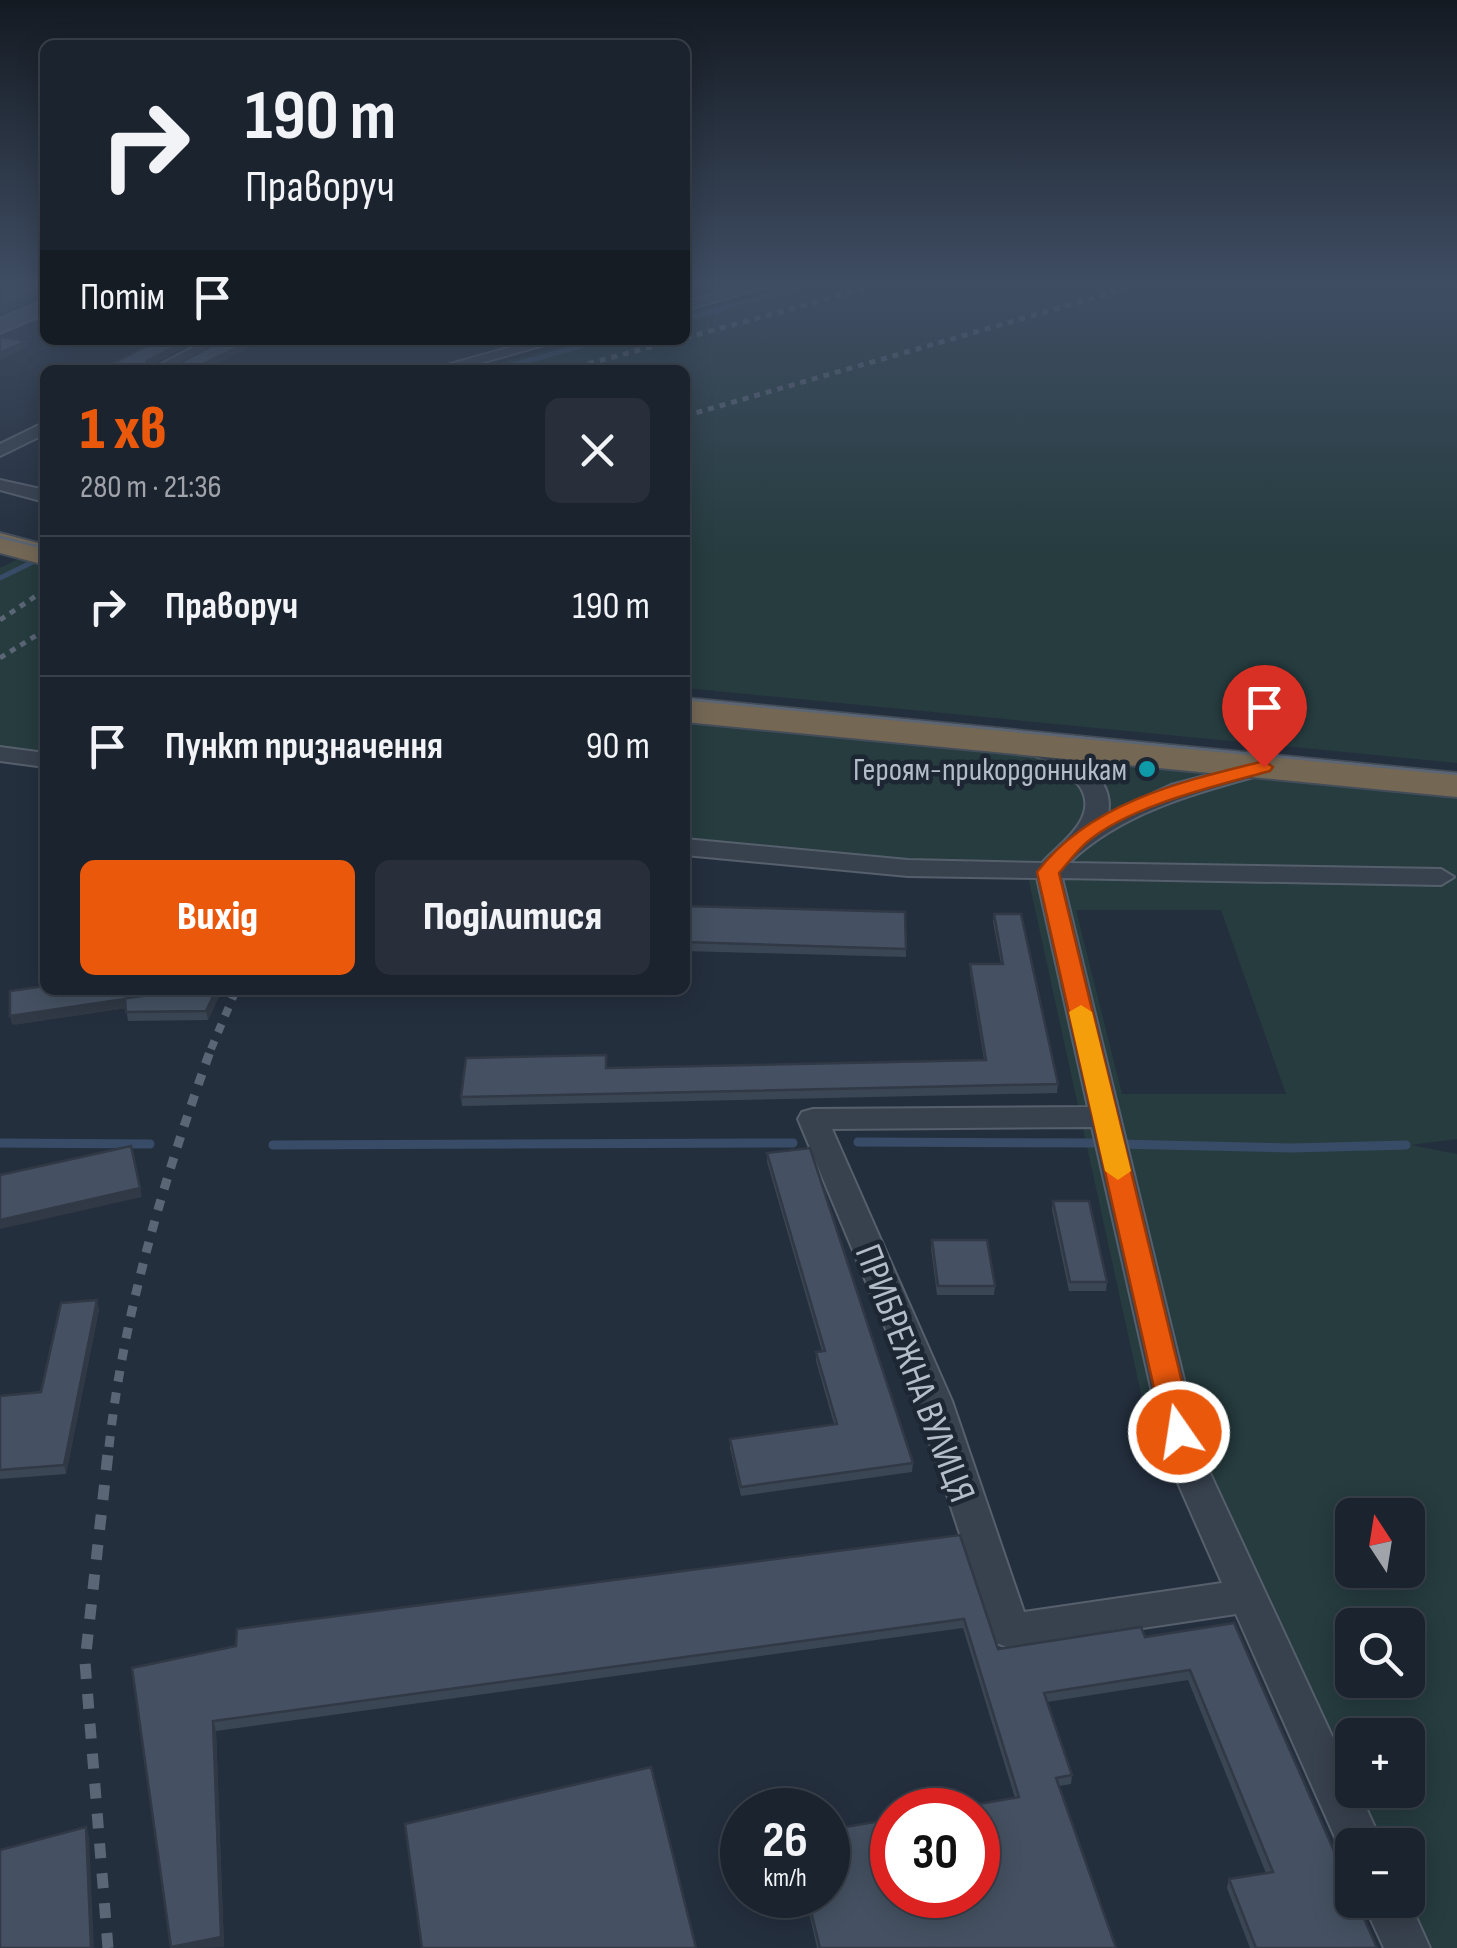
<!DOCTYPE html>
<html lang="uk">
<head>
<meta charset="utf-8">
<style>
	body { margin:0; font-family:"Sofia Sans Condensed",sans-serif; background:#282f3a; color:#f1f3f6; height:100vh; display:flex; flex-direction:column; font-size:38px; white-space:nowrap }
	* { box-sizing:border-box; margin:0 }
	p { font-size:32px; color:#a0a4aa }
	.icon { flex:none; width:55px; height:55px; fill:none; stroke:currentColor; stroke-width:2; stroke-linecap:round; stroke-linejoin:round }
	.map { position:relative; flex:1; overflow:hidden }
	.drawer { position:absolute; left:40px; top:365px; width:650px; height:630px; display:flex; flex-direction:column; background:#1b232e; border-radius:15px; box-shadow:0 5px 25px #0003,0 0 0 2px #39404a }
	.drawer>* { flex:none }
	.banner { position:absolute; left:40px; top:40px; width:650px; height:305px; border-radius:15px; box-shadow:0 5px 25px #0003,0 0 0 2px #39404a; background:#1b232e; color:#f1f3f6; overflow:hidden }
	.needle { width:65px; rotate:348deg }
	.tools { position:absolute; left:1335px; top:1498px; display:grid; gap:20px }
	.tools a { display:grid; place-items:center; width:90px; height:90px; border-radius:15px; background:#1b232e; box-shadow:0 5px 25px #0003,0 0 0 2px #39404a; font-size:50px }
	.speed { position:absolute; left:720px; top:1788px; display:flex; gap:20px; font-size:50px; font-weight:700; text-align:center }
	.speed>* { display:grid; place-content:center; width:130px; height:130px; border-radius:50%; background:#1b232e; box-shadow:0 5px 25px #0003,0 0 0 2px #39404a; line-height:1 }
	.speed small { font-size:25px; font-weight:400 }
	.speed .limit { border:15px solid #d22; background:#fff; color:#111 }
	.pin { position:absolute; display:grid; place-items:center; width:85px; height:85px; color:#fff; margin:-102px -42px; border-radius:50% 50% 50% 0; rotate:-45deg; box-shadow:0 0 10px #0007 }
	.pin .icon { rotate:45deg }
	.me { position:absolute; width:110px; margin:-55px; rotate:347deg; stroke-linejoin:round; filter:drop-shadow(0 0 8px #0008) }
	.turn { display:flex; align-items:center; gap:35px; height:210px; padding:0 40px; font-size:45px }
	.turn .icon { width:130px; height:130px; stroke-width:2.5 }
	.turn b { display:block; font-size:70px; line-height:85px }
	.then { display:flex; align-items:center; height:95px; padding:0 40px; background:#0003; gap:20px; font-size:38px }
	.round { display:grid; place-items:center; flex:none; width:105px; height:105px; border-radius:15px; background:#282f3a }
	.summary { display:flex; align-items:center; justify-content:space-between; height:170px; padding:0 40px }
	h1 { font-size:60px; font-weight:800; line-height:75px; color:#ea580c }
	.button { display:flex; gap:20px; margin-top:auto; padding:20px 40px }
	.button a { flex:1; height:115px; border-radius:15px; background:#ea580c; color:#fff; font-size:40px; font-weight:800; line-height:115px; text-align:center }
	.button a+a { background:#282f3a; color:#f1f3f6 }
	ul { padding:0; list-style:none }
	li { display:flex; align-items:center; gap:30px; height:140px; padding:0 40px; border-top:2px solid #39404a }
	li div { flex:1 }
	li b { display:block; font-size:38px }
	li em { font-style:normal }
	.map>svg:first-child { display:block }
</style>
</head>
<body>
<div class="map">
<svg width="1457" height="1948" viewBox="0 0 1457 1948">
	<rect width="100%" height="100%" fill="#242f3e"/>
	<!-- green -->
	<path fill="#263c3f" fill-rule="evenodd" d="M 797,284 L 1457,284 L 1457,763 L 685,688 L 685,370 L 473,370 L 587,340 L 685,340 L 685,314 Z
		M 29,554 L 45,559 L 45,765 L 0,759 L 0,568 Z
		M 685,714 L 1457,790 L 1457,1139 L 1411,1145 L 1457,1154 L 1457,1948 L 1385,1948 L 1408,1900 L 1408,1845 L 1352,1845 L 1352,1874 L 1143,1403 L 1028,877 L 685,852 ZM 1076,910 L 1221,910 L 1286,1094 L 1122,1094 ZM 1352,1515 L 1408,1515 L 1408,1570 L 1352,1570 ZM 1352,1625 L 1408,1625 L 1408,1680 L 1352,1680 ZM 1352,1735 L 1408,1735 L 1408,1790 L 1352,1790 Z"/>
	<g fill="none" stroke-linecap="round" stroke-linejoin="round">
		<!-- stream-far1 -->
		<path stroke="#394c67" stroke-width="5" d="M 685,319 L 812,284
			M 495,370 L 603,340
			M 0,578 L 45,556"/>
		<!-- stream -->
		<path stroke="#394c67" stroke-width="9" d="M 858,1142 L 1103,1143
			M 0,1143 L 150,1144
			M 1117,1144 L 1292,1148 L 1406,1145
			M 273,1145 L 793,1143"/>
		<defs>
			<path id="street" d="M 751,284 L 776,284 L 685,310 L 685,302 Z
				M 207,340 L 227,340 L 171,370 L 150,370 Z
				M 536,340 L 562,340 L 456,370 L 429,370 Z
				M 45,422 L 45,434 L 0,456 L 0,444 Z
				M 0,480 L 45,490 L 45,502 L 0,490 Z
				M 1026,737 C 1060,746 1117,771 1108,814 L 1171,785 L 1264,760 L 1276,767 L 1272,772 C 1202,791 1122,811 1069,863 L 1441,869 L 1454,877 L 1441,885 L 1062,878 L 1203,1458 L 1352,1779 L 1352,1790 L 1358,1790 L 1383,1845 L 1352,1845 L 1352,1862 L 1345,1860 L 1236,1614 L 1010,1648 L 996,1643 L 916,1401 L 798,1119 L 802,1112 L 813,1109 L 1088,1107 L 1037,878 L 908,876 L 685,855 L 685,839 L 908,860 L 1042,863 C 1054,849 1071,838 1080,822 C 1103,782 1047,760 1018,749 L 1014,744 ZM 1092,1127 L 1167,1458 L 1222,1583 L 1024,1612 L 952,1401 L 832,1129 Z
				M 0,747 L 45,753 L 45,767 L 0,761 Z
				M 1408,1899 L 1430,1948 L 1384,1948 L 1362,1900 Z"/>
			<path id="secondary" d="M 45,300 L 45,314 L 0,333 L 0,319 Z"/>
			<path id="highway" d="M 0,533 L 45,545 L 45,565 L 0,553 Z
				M 685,698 L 1457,773 L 1457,797 L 685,722 Z"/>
		</defs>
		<!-- street casing -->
		<use href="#street" stroke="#565f6c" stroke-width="4"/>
		<!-- secondary casing -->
		<use href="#secondary" stroke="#565f6c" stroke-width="4"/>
		<!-- highway casing -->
		<use href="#highway" stroke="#434c59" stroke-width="4"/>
		<!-- street -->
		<use href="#street" fill="#38414e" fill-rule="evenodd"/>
		<!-- secondary -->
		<use href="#secondary" fill="#465061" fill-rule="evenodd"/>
		<!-- highway -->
		<use href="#highway" fill="#746855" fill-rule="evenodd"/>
		<!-- tram -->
		<path stroke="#5a6575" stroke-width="2.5" d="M 0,537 L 45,548
			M 685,699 L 1457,774"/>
		<!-- rail-far3 -->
		<path stroke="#5a6575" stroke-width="5" stroke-dasharray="6 6" stroke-linecap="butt" d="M 685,338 L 882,284
			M 565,370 L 676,340
			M 685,416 L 1142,284
			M 0,620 L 45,590
			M 0,658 L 45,630"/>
		<!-- rail-far2 -->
		<path stroke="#5a6575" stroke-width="8" stroke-dasharray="9 9" stroke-linecap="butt" d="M 211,1049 L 236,990"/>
		<!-- rail-far1 -->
		<path stroke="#5a6575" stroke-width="9" stroke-dasharray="11 11" stroke-linecap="butt" d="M 109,1447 C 124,1309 165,1176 212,1046"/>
		<!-- rail -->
		<path stroke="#5a6575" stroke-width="11" stroke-dasharray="15 15" stroke-linecap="butt" d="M 108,1948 L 85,1662 L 109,1444"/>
	</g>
	<!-- wall -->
	<path fill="#3b4654" d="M 685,906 L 906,949 L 906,957 L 685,951 Z
		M 994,914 L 1058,1084 L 1057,1093 L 462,1106 L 461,1097 L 606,1068 L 984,1060 L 970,973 L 970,964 L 1001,964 L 993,922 Z
		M 220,994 L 208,1020 L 128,1021 L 126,1008 L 12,1025 L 128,998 Z
		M 767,1153 L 913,1463 L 912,1472 L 741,1496 L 730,1448 L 730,1439 L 834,1424 L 816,1361 L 816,1352 L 822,1351 L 767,1162 Z
		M 1053,1201 L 1107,1282 L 1106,1291 L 1069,1291 L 1052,1210 Z
		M 932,1240 L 995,1286 L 994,1295 L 937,1295 L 931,1249 Z
		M 99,1309 L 66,1474 L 0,1479 L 0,1396 L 41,1392 Z
		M 960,1535 L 998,1649 L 1145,1637 L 1234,1623 L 1377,1948 L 1250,1948 L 1227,1888 L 1229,1879 L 1266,1873 L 1188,1680 L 1047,1702 L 1072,1775 L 1071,1784 L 1059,1786 L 1116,1948 L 817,1948 L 805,1895 L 828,1895 L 1015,1798 L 963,1628 L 216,1731 L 224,1947 L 171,1948 L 132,1668 Z"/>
	<!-- shaded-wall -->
	<path fill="#303945" d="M 45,287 L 45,294 L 0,314 L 0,307 Z
		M 187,340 L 199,340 L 148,367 L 146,366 L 147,361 Z
		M 253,340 L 266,340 L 204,370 L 195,370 L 195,368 Z
		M 26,341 L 27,347 L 0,360 L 0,353 Z
		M 216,990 L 219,990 L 220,994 L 208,1020 L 206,1011 Z
		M 125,999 L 127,1008 L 12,1025 L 10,1016 Z
		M 131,1146 L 142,1197 L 0,1229 L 0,1220 Z
		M 97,1300 L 99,1309 L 66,1474 L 64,1465 Z
		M 213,1721 L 216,1731 L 224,1947 L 171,1948 Z
		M 86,1827 L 89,1836 L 94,1948 L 91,1948 Z"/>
	<!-- building -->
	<path fill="#455162" stroke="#303945" stroke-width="2.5" d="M 0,284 L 45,284 L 45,287 L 0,307 Z
		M 0,337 L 26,341 L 0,353 Z
		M 159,340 L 187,340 L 147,361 L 146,366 L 172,367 L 223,340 L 253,340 L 195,368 L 201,369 L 199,370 L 100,370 Z
		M 685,906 L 905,912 L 906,949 L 685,942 Z
		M 994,914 L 1021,914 L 1058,1084 L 461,1097 L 466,1058 L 606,1055 L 606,1068 L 986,1060 L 970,964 L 1003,964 Z
		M 45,986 L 45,990 L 126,990 L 127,998 L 186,990 L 216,990 L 206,1011 L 126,1012 L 125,999 L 10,1016 L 10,991 Z
		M 131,1146 L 140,1188 L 0,1220 L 0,1175 Z
		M 810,1148 L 913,1463 L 741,1487 L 730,1439 L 837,1424 L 816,1352 L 825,1351 L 767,1153 Z
		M 1053,1201 L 1089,1201 L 1107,1282 L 1070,1282 Z
		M 932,1240 L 987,1240 L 995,1286 L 938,1286 Z
		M 97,1300 L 64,1465 L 0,1470 L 0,1396 L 41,1392 L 61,1303 Z
		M 960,1535 L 998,1649 L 1141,1627 L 1145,1637 L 1234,1623 L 1352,1892 L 1352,1900 L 1356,1900 L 1377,1948 L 1256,1948 L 1229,1879 L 1273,1872 L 1190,1670 L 1044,1693 L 1072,1775 L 1056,1778 L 1116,1948 L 820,1948 L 807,1895 L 828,1895 L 828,1830 L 892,1819 L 892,1895 L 978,1895 L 978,1810 L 944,1810 L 1019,1797 L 964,1619 L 213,1721 L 221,1937 L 171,1947 L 132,1668 L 236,1646 L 237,1629 Z
		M 651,1767 L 696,1948 L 422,1948 L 405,1824 Z
		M 86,1827 L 91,1948 L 0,1948 L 0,1850 Z"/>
	<!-- sky -->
	<linearGradient id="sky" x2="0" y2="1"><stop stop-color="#141a22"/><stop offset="0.51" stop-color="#3f4d63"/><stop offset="1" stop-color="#3f4d63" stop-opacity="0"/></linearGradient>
	<rect width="1457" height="557" fill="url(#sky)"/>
	<!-- route -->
	<path fill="#ea580c" stroke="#983908" stroke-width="2.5" d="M 1264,761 L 1273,767 L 1270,771 C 1216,786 1128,806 1086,843 C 1076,852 1068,863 1059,873 L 1194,1432 L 1190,1441 L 1179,1444 L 1168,1441 L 1164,1432 L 1037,872 C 1090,802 1183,781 1264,761 Z"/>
	<!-- slow -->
	<path fill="#f59e0b" d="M 1081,1005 L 1092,1012 L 1131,1171 L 1118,1180 L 1105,1171 L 1069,1012 Z"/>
	<!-- markers -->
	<circle fill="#0f9aa8" stroke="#1d2633" stroke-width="4" cx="1147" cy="769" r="10"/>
	<g text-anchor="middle" stroke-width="9" stroke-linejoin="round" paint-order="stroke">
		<!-- poi labels -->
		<g font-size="32" fill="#b4bcc9" stroke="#1d2633" text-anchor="end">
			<text x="1127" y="780">Героям-прикордонникам</text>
		</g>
		<!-- near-street labels -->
		<g font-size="38" fill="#b4bcc9" stroke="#1d2633">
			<text transform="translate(916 1373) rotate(69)" y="13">ПРИБРЕЖНА ВУЛИЦЯ</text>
		</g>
	</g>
</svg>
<div class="tools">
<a><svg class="needle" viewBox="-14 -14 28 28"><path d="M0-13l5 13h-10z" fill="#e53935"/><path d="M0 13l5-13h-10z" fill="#a0a4aa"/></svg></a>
<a><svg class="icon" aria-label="search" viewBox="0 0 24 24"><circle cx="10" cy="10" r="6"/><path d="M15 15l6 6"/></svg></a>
<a>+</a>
<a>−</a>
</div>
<div class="speed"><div>26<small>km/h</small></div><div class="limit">30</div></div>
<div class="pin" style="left:1264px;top:767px;background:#d93025"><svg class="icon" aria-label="arrive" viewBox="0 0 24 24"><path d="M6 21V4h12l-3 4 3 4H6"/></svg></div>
<svg class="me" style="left:1179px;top:1432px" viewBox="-20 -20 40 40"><circle r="17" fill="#ea580c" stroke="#fff" stroke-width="3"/><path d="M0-11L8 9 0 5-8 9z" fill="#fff"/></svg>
<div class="banner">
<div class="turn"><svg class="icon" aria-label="right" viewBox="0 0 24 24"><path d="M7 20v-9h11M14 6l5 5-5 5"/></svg><div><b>190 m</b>Праворуч</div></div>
<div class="then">Потім<svg class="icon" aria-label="arrive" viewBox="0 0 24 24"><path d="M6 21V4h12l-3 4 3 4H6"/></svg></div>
</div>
<section class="drawer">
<div class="summary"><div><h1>1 хв</h1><p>280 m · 21:36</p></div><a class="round"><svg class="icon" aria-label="close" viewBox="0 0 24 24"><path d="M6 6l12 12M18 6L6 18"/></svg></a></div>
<ul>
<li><svg class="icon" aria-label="right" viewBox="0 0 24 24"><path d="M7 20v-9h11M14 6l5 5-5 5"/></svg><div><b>Праворуч</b></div><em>190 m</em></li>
<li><svg class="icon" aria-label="arrive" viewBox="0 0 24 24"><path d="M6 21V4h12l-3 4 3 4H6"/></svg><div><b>Пункт призначення</b></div><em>90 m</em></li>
</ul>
<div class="button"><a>Вихід</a><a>Поділитися</a></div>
</section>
</div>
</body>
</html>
